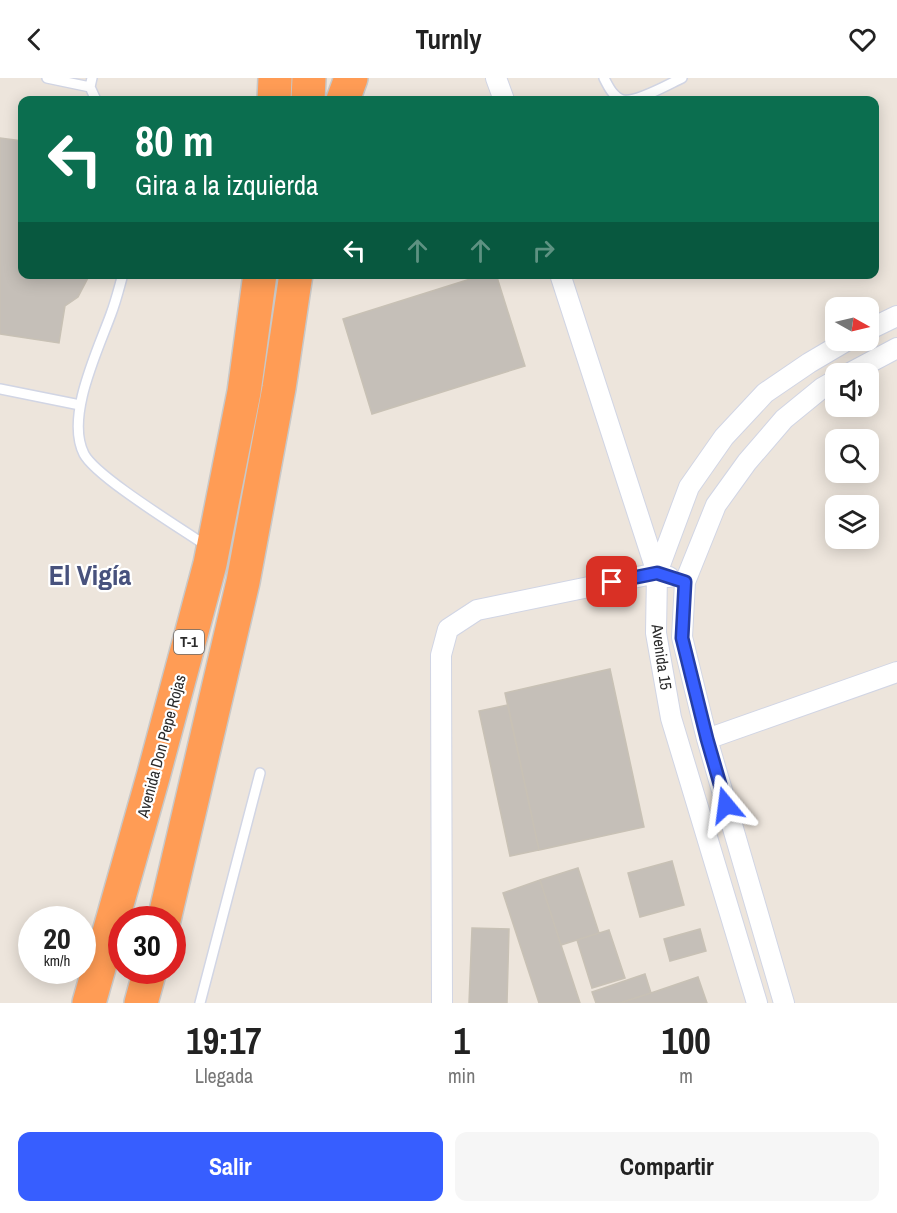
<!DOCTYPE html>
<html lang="es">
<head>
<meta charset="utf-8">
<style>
	body { margin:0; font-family:"Archivo Narrow",sans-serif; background:#f6f6f6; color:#222; height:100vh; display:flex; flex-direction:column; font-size:22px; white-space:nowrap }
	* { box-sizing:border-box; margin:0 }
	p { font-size:20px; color:#767676 }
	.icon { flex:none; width:33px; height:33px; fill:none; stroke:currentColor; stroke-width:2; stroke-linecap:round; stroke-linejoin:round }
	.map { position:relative; height:925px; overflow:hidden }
	.details { display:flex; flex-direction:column; background:#fff; flex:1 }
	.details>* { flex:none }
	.hud { position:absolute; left:18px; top:18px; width:861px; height:183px; border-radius:12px; box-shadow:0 3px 15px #0003; background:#0b6e4f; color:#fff; overflow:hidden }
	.needle { width:39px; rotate:98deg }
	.fabs { position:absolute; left:825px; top:219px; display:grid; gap:12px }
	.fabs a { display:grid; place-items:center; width:54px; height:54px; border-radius:12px; background:#fff; box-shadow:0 3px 15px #0003; font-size:30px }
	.speed { position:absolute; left:18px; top:828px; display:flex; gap:12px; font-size:30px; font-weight:700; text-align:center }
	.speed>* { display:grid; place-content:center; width:78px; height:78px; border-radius:50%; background:#fff; box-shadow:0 3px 15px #0003; line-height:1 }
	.speed small { font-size:15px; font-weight:400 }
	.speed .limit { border:9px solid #d22; background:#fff; color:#111 }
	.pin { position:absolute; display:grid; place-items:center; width:51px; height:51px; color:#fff; margin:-26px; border-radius:12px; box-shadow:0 3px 9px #0006 }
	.me { position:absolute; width:66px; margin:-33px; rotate:344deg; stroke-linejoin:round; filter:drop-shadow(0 0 4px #0008) }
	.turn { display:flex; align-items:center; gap:21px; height:126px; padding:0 18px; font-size:27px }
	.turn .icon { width:78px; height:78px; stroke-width:2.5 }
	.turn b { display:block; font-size:42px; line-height:51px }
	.lanes { display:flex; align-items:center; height:57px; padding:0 18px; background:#0003; justify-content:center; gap:30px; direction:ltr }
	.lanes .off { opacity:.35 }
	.eta { display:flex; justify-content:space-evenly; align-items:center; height:102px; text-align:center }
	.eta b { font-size:36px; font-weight:800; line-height:42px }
	.button { display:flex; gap:12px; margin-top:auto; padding:12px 18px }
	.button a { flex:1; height:69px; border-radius:12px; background:#375eff; color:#fff; font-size:24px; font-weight:800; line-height:69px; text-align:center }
	.button a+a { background:#f6f6f6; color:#222 }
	header { display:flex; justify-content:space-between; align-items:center; height:78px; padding:0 18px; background:#fff; font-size:27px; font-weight:800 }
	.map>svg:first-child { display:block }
</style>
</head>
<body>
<header><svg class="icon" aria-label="back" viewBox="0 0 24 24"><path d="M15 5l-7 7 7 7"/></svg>Turnly<svg class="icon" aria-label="heart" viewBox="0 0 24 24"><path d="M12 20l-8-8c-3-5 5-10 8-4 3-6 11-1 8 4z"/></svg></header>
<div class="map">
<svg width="897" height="925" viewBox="0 0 897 925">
	<rect width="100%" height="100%" fill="#ede5dc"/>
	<!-- building -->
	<path fill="#c5bfb8" stroke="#c8c1b5" stroke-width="1.5" d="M 0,60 L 22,63 L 22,196 L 90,196 L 78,219 L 65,228 L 59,265 L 0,256 Z
		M 486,196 L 496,196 L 525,288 L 372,336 L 343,241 Z
		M 610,591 L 644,749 L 539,772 L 505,615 Z
		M 508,627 L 539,772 L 510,778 L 479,633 Z
		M 672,783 L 684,827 L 640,839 L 628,795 Z
		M 578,790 L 599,855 L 561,867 L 540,802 Z
		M 540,802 L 561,867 L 580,925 L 539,925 L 503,815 Z
		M 472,850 L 509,851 L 507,925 L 469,925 Z
		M 700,851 L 706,873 L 670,883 L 664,861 Z
		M 609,852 L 625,900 L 592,910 L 577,862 Z
		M 645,896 L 651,915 L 620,925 L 596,925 L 592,914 Z
		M 698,899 L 707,925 L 620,925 L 651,915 Z"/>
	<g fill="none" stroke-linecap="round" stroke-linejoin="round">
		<defs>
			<path id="lane" d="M 47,0 L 90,9
				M 92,0 L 90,9 L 96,22
				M 604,0 C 608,8 613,19 623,22 C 636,25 669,6 682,0
				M 123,196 C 119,210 116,223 111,236 C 98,272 65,339 84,376 C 96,399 182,451 208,469
				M 0,311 L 80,327
				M 200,925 L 260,695"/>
			<path id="street" d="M 496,0 L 504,22
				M 560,196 L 657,495
				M 868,252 L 897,238
				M 848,296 L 897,270
				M 707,661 L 897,594
				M 442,925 L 441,577 L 448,551 L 477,532 L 657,495 L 669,499
				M 757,925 L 671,640 L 656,555 L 657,495 L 689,409 L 724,359 L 765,315 L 809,285 L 848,262
				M 784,925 L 707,661 L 682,559 L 685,504 L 716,427 L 747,384 L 784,341 L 822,310 L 836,302"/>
			<path id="highway" d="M 274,22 L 275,0
				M 308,22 L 309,0
				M 343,22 L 351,0
				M 164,842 L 243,504 L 279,310 L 296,196
				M 89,925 L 153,699 L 210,486 L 244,314 L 260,196
				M 141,925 L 150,892"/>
		</defs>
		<!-- lane casing -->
		<use href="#lane" stroke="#d1d5e4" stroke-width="12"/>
		<!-- street casing -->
		<use href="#street" stroke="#d1d5e4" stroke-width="22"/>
		<!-- highway casing -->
		<use href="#highway" stroke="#c8c8c8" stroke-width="36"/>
		<!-- lane -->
		<use href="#lane" stroke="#fff" stroke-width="9"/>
		<!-- street -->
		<use href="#street" stroke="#fff" stroke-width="20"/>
		<!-- highway -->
		<use href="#highway" stroke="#ff9c55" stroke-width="33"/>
	</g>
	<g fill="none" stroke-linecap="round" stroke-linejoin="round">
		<defs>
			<path id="route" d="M 612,504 L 657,495 L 685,504 L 682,560 L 707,661 L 726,727"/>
		</defs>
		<!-- route casing -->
		<use href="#route" stroke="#243da6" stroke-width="15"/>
		<!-- route -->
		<use href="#route" stroke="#375eff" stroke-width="10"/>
	</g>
	<g text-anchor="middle" stroke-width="4.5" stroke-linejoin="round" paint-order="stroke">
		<!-- shield labels -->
		<rect fill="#fff" stroke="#6a6a6a" stroke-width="1.5" x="174" y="552" width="30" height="24" rx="4.5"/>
		<g font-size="15" font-weight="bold" fill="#2a2a2a">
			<text x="189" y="569">T-1</text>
		</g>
		<!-- street labels -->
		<g font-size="16" fill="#2a2a2a" stroke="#fff">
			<text transform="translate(662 579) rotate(82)" y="6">Avenida 15</text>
			<text transform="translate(161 668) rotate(-75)" y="6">Avenida Don Pepe Rojas</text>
		</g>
		<!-- town labels -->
		<g font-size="28" font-weight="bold" fill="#48527d" stroke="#fff">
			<text x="90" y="507">El Vigía</text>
		</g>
	</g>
</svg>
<div class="fabs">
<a><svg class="needle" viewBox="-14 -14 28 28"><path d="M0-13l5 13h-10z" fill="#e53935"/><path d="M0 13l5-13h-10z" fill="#767676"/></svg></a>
<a><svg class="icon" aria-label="sound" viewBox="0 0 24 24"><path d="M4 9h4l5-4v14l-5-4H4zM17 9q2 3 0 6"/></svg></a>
<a><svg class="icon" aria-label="search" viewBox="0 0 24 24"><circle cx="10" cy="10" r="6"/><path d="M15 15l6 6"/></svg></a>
<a><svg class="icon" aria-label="layers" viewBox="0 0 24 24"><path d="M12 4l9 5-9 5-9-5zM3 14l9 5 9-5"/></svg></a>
</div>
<div class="speed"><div>20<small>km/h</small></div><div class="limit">30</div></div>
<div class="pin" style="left:612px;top:504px;background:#d93025"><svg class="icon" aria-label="arrive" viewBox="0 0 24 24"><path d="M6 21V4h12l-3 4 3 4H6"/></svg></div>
<svg class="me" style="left:726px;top:727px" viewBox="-20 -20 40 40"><path d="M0-17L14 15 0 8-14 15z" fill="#375eff" stroke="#fff" stroke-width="4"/></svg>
<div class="hud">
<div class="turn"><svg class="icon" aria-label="left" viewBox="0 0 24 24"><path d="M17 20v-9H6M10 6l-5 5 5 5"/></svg><div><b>80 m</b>Gira a la izquierda</div></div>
<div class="lanes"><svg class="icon" aria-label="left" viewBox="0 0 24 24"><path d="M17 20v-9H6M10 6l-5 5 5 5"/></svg><svg class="icon off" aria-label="ahead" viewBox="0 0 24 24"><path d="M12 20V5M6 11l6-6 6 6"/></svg><svg class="icon off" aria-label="ahead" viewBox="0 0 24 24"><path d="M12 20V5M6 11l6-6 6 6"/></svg><svg class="icon off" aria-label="right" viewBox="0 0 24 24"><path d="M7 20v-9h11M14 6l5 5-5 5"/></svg></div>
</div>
</div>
<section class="details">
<div class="eta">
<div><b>19:17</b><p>Llegada</p></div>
<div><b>1</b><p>min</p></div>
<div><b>100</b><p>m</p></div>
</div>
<div class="button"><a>Salir</a><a>Compartir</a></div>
</section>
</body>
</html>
